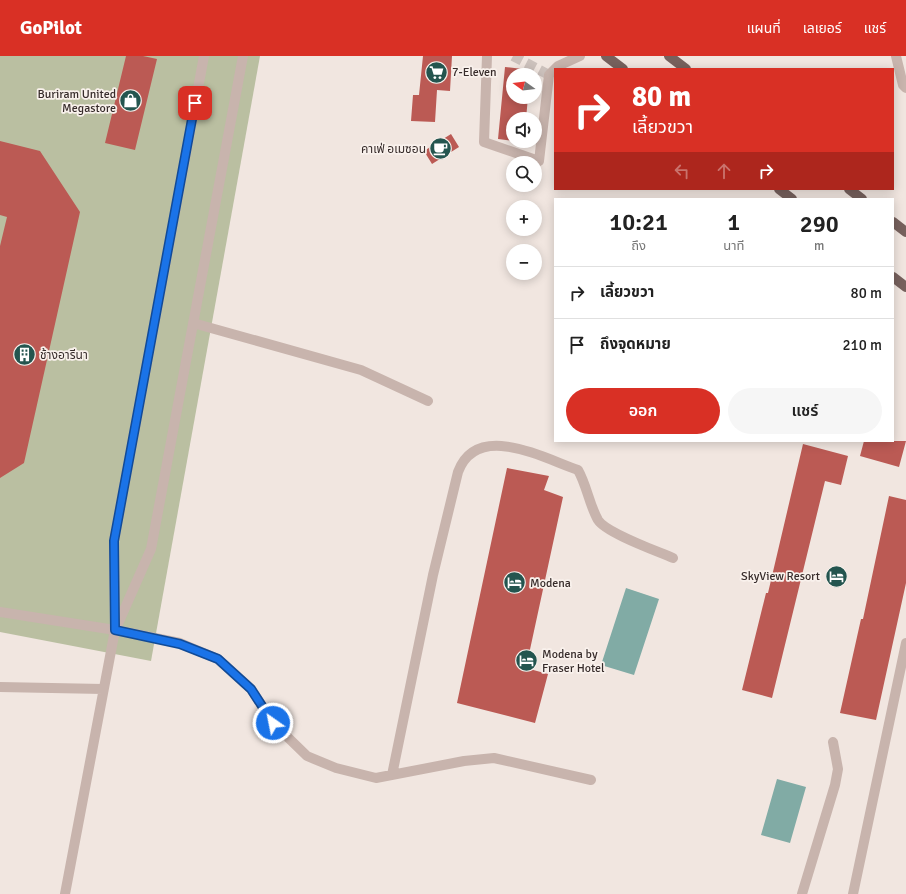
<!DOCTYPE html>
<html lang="th">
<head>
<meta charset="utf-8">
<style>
	body { margin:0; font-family:Signika,"Noto Sans Thai",sans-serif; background:#f6f6f6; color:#222; height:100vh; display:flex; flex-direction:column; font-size:15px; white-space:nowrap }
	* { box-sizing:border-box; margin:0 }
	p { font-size:13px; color:#767676 }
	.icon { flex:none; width:22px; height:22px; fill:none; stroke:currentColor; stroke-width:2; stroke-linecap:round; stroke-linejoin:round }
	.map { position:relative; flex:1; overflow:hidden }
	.side { position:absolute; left:554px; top:142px; width:340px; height:244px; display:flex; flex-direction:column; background:#fff; border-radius:0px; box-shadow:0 2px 10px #0003 }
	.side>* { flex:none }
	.guide { position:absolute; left:554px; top:12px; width:340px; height:122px; border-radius:0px; box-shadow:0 2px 10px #0003; background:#d93025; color:#fff; overflow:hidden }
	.needle { width:26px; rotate:285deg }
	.tools { position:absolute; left:506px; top:12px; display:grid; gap:8px }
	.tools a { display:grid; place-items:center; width:36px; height:36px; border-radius:50%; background:#fff; box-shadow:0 2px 10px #0003; font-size:20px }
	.pin { position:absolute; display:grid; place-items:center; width:34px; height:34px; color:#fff; margin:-17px; border-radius:8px; box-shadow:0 2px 6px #0006 }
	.me { position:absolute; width:44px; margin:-22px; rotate:327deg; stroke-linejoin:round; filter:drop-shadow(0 0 3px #0008) }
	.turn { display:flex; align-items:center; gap:14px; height:84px; padding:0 12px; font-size:18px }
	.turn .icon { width:52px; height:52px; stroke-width:2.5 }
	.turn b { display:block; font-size:28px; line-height:34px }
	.lanes { display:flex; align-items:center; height:38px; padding:0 12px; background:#0003; justify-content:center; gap:20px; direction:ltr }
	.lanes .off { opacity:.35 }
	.eta { display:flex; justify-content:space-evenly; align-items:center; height:68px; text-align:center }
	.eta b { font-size:24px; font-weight:600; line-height:28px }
	.cta { display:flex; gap:8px; margin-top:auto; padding:8px 12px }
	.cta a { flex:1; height:46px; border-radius:24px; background:#d93025; color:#fff; font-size:16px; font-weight:600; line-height:46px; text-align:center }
	.cta a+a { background:#f6f6f6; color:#222 }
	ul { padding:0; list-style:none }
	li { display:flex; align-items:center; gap:12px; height:52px; padding:0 12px; border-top:1px solid #e0e0e0 }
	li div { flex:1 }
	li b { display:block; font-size:15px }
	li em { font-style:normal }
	header { display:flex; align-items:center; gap:24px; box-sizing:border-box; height:56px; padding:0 20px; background:#d93025; color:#fff }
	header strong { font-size:19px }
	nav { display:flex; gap:22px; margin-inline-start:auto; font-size:14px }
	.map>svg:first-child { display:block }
</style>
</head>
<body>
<header>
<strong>GoPilot</strong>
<nav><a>แผนที่</a><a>เลเยอร์</a><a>แชร์</a></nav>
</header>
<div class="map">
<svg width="906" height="838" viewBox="0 0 906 838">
	<rect width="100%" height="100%" fill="#f1e6e0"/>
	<!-- green -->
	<path fill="#babfa1" d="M 0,0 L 260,0 L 151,605 L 0,576 Z"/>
	<!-- water -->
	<path fill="#81aba5" d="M 626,532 L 659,543 L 634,619 L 601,609 Z
		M 777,723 L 806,731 L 790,787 L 761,779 Z"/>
	<!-- building -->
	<path fill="#bb5a54" d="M 126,0 L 143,0 L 157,3 L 135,94 L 105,87 Z
		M 423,0 L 452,0 L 450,35 L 437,34 L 435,66 L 411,65 L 413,39 L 419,39 Z
		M 505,11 L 531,14 L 531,19 L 513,19 L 513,41 L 528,41 L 526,63 L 513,63 L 513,85 L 498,83 Z
		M 451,78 L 459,91 L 432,108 L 424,95 Z
		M 0,85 L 40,95 L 80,156 L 24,407 L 0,422 L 0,190 L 7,161 L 0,159 Z
		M 864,385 L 906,385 L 899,411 L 860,400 Z
		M 803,388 L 848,400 L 841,429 L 825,425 L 772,642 L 742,634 L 766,537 L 768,537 Z
		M 507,412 L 549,420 L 544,434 L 563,441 L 526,612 L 548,618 L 535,667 L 457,647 Z
		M 889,440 L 906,444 L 906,527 L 876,664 L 840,657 L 861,563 L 863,563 Z"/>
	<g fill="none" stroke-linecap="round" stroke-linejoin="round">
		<!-- minor-tunnel -->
		<path stroke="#ccc1bc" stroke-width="10" stroke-dasharray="10 5" stroke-linecap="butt" d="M 513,0 L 549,19"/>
		<!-- minor -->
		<path stroke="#c8b4ad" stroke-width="10" d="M 487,0 L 484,86 L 539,105 L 549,19 L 558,10 L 580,0
			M 896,0 L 903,29 L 906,32
			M 193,267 L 361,314 L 428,345
			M 0,556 L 115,574 L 180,587 L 218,603 L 251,633 L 273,667 L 307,700 L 336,712 L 376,722 L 464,705 L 494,702 L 591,724
			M 117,570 L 151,493 L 243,0
			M 0,631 L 103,633
			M 392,719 L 433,519 L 458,416 C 477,365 543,402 578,414 C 587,430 589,448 598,464 C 606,477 657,495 673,502
			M 65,838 L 115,574 L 114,485 L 204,0
			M 802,838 L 835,729 L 838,713 L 833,686
			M 853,838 L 906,587"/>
		<!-- major -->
		<path stroke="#77615d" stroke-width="10" d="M 606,0 L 623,13
			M 669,0 L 686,13
			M 779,133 L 792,143
			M 849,133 L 862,143
			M 893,166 L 906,176
			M 893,221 L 906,231"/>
	</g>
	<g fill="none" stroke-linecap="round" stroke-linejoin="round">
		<defs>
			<path id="route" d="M 195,47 L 114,485 L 115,574 L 180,588 L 218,603 L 251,633 L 273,667"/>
		</defs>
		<!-- route casing -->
		<use href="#route" stroke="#114b97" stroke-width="10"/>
		<!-- route -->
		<use href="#route" stroke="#1a73e8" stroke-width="7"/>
	</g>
	<!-- icons -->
	<defs>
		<symbol id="supermarket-disc" viewBox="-11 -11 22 22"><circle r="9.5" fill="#24554f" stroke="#f9f1ec"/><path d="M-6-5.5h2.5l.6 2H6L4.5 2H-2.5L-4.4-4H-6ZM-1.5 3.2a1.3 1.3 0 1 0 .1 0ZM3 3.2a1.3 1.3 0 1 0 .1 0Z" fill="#fff"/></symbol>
		<symbol id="shop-disc" viewBox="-11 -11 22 22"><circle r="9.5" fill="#24554f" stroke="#f9f1ec"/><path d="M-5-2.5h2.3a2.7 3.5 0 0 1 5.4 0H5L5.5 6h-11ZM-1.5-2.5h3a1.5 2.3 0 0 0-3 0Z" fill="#fff"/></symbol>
		<symbol id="cafe-disc" viewBox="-11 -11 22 22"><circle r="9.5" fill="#24554f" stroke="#f9f1ec"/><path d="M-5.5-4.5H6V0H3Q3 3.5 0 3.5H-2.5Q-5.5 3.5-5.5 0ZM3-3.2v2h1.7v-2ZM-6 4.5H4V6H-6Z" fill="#fff"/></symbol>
		<symbol id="building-disc" viewBox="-11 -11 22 22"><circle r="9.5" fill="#24554f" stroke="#f9f1ec"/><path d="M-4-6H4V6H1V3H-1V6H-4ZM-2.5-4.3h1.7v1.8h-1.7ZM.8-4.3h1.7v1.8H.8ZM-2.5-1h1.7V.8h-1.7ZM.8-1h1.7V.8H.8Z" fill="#fff"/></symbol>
		<symbol id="hotel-disc" viewBox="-11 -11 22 22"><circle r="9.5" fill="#24554f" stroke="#f9f1ec"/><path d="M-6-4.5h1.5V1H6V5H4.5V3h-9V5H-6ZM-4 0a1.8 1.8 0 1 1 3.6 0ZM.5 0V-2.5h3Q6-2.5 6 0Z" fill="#fff"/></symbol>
	</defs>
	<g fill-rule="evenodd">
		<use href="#supermarket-disc" x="424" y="4" width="25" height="25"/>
		<use href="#shop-disc" x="118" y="32" width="25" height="25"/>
		<use href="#cafe-disc" x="428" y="80" width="25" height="25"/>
		<use href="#building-disc" x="12" y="286" width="25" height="25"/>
		<use href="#hotel-disc" x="824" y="508" width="25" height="25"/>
		<use href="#hotel-disc" x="502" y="514" width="25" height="25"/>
		<use href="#hotel-disc" x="514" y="592" width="25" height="25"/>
	</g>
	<g text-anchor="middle" stroke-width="3.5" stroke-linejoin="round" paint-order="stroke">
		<!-- poi labels -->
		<g font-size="12" fill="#372c2b" stroke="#f9f1ec" text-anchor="start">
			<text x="452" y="20">7-Eleven</text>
			<text x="116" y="42" text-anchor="end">Buriram United<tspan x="116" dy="14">Megastore</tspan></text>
			<text x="426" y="97" text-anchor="end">คาเฟ่ อเมซอน</text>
			<text x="40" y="303">ช้างอารีนา</text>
			<text x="820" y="524" text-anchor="end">SkyView Resort</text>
			<text x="530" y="531">Modena</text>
			<text x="542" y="602">Modena by<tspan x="542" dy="14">Fraser Hotel</tspan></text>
		</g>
	</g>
</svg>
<div class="tools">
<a><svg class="needle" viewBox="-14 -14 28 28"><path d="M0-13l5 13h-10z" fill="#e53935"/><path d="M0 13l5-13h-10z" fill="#767676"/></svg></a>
<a><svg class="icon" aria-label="sound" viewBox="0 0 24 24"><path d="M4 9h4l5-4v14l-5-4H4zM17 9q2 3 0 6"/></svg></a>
<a><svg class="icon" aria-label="search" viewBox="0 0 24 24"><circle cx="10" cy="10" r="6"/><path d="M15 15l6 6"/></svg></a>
<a>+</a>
<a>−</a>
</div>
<div class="pin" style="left:195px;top:47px;background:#d93025"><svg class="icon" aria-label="arrive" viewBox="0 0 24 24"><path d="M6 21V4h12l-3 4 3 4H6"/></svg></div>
<svg class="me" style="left:273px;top:667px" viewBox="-20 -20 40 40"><circle r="17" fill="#1a73e8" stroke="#fff" stroke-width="3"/><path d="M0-11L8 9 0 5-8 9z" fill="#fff"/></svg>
<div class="guide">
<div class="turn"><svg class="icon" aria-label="right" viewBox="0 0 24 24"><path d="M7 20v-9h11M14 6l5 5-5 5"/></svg><div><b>80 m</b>เลี้ยวขวา</div></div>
<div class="lanes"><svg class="icon off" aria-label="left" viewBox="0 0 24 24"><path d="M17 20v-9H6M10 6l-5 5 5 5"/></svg><svg class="icon off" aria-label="ahead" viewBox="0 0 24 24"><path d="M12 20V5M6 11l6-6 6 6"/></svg><svg class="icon" aria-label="right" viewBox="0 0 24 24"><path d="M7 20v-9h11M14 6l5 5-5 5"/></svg></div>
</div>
<section class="side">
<div class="eta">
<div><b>10:21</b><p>ถึง</p></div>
<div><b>1</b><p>นาที</p></div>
<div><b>290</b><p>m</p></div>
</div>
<ul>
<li><svg class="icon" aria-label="right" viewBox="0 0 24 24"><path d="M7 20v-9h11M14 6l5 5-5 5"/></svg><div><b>เลี้ยวขวา</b></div><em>80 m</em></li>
<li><svg class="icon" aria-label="arrive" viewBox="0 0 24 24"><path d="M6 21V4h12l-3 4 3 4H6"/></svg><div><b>ถึงจุดหมาย</b></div><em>210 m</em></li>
</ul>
<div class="cta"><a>ออก</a><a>แชร์</a></div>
</section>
</div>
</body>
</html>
